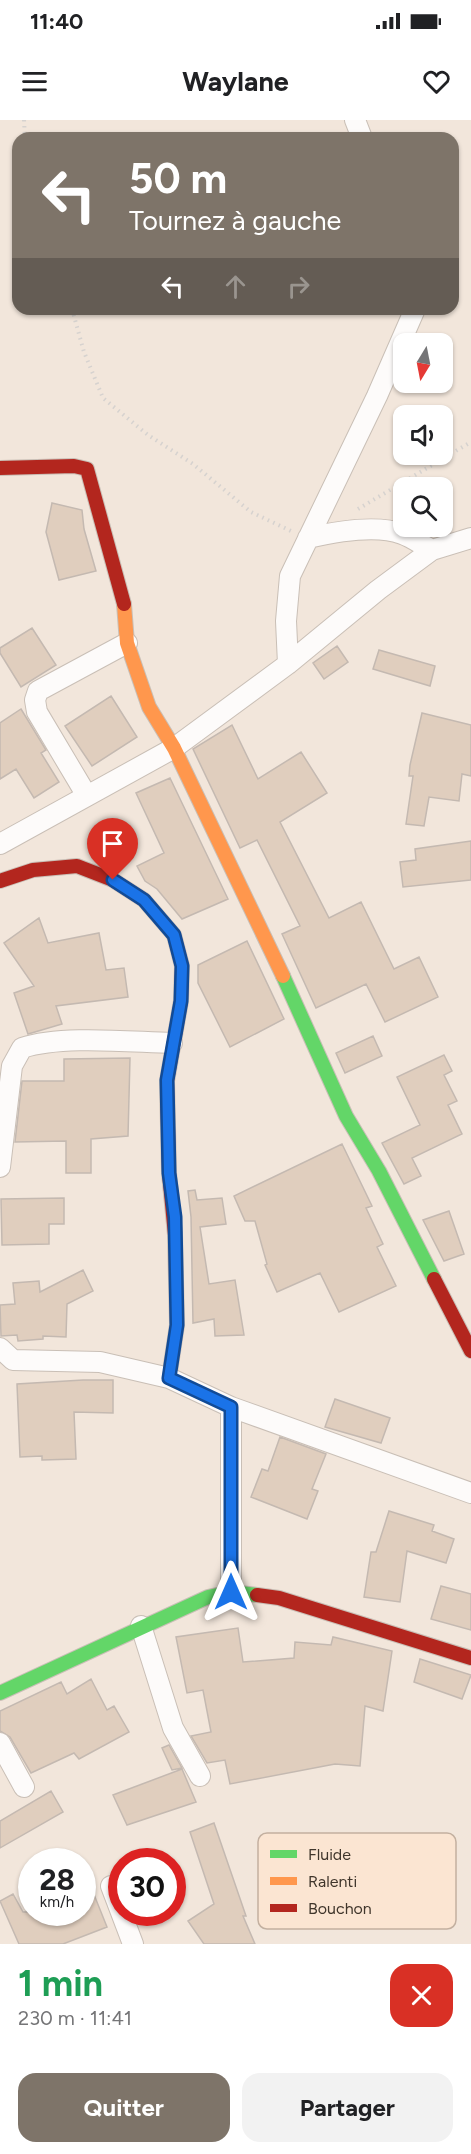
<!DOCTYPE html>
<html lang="fr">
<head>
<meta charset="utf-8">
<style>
	body { margin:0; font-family:Figtree,sans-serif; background:#f2f2f2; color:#202124; height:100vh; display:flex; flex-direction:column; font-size:22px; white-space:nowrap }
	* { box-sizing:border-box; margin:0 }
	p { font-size:20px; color:#757577 }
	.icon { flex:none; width:33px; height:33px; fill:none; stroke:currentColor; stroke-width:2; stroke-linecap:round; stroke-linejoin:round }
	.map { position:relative; height:1824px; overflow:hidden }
	.side { display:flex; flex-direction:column; background:#fff; flex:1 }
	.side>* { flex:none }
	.hud { position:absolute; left:12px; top:12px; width:447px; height:183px; border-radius:18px; box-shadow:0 2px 4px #0004; background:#7e7469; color:#fff; overflow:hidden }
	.needle { width:39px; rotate:190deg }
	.buttons { position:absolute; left:393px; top:213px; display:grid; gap:12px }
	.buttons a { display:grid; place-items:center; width:60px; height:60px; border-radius:12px; background:#fff; box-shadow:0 2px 4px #0004; font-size:30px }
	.speed { position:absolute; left:18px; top:1728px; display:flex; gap:12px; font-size:30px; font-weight:700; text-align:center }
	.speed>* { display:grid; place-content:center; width:78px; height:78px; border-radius:50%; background:#fff; box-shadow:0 2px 4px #0004; line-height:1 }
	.speed small { font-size:15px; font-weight:400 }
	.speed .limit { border:9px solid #d22; background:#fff; color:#111 }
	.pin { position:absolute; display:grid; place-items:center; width:51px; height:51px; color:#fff; margin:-62px -26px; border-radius:50% 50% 50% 0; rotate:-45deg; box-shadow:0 0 6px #0007 }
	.pin .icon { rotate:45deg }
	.me { position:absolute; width:66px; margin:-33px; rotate:0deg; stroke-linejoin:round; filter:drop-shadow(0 0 4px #0008) }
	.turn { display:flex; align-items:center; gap:21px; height:126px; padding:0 18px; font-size:27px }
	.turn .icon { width:78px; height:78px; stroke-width:2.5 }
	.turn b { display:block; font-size:42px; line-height:51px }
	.lanes { display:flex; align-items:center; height:57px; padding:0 18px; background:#0003; justify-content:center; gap:30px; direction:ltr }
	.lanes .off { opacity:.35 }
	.round { display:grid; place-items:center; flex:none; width:63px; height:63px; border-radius:18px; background:#f2f2f2 }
	.overview { display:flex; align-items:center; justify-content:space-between; height:102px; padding:0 18px }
	h1 { font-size:36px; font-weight:700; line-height:45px; color:#1e9e55 }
	.button { display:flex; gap:12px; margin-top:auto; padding:12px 18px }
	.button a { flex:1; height:69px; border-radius:18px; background:#7e7469; color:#fff; font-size:24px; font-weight:700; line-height:69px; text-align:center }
	.button a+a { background:#f2f2f2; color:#202124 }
	.status { display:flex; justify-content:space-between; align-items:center; height:42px; padding:0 30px; background:#fff; direction:ltr }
	.status svg { height:16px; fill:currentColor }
	header { display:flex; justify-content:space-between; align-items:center; height:78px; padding:0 18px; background:#fff; font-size:27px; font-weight:700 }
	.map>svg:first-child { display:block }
</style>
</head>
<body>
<div class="status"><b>11:40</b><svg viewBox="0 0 49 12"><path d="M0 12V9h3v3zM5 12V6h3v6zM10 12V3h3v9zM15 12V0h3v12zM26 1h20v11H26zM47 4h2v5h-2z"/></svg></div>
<header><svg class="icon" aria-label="menu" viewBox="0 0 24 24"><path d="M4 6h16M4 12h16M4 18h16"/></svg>Waylane<svg class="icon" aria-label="heart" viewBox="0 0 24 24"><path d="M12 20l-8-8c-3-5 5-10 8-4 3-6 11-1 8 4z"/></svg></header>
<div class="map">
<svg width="471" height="1824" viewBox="0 0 471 1824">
	<rect width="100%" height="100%" fill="#f2e6db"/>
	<!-- building -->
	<path fill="#e0cebe" stroke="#c4b9b1" stroke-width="1.5" d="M 52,383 L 82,390 L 84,409 L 96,451 L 59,460 L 46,412 Z
		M 32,508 L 56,545 L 21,567 L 0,533 L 0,528 Z
		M 337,526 L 348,542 L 324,559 L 313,543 Z
		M 379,530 L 435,546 L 430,566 L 373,549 Z
		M 111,576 L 137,617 L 92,646 L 65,606 Z
		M 21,589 L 46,630 L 41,633 L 59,662 L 34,678 L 16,649 L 0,659 L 0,603 Z
		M 422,593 L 471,605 L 471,656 L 462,654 L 459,681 L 429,677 L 424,706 L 406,704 L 413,656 L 409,656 L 410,645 Z
		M 232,605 L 258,659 L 301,632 L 327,673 L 280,702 L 329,798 L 361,782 L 394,849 L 419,837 L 438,877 L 385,902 L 366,864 L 316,888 L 282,814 L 300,806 L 257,720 L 240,728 L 193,629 Z
		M 170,658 L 228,779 L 182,799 L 157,769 L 145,761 L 137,746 L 164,733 L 136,673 Z
		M 471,721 L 471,760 L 403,767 L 400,742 L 416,740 L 415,729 Z
		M 39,798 L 48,823 L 99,813 L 106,850 L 124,848 L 128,877 L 56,886 L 62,904 L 28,914 L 14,873 L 34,866 L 4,823 Z
		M 247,821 L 284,899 L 230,927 L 198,863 L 198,845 Z
		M 373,916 L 382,936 L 345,953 L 336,933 Z
		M 444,935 L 452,951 L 444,955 L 457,981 L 448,985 L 462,1014 L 412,1038 L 421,1056 L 404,1064 L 382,1023 L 420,1005 L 397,957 Z
		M 130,938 L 128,1016 L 91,1019 L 91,1053 L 66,1053 L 66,1021 L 15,1022 L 22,961 L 64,961 L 64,939 Z
		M 342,1024 L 372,1086 L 366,1088 L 383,1124 L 377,1127 L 396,1166 L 339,1192 L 320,1153 L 277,1172 L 265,1145 L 267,1144 L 255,1101 L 245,1101 L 234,1076 Z
		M 195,1070 L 197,1080 L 222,1078 L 226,1104 L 200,1107 L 209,1164 L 235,1160 L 244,1215 L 215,1216 L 214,1199 L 193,1203 L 191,1097 L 188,1071 Z
		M 64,1078 L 64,1104 L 49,1104 L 49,1124 L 2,1125 L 1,1079 Z
		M 449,1091 L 464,1134 L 444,1141 L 423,1100 Z
		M 83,1150 L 93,1171 L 67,1184 L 66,1217 L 43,1216 L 43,1219 L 18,1221 L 17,1215 L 1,1216 L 0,1185 L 15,1184 L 13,1163 L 39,1161 L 40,1172 Z
		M 83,1260 L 113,1260 L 113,1293 L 74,1292 L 76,1339 L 42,1340 L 42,1336 L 20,1337 L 17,1264 Z
		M 335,1279 L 390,1298 L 381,1323 L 325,1307 Z
		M 280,1317 L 326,1334 L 312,1369 L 318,1371 L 307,1399 L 251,1377 L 262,1349 L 268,1351 Z
		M 389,1391 L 434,1405 L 432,1411 L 454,1419 L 446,1443 L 407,1431 L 400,1482 L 364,1477 L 371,1432 L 376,1432 Z
		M 441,1466 L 471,1474 L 471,1510 L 431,1499 Z
		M 238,1508 L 243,1542 L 294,1538 L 295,1522 L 331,1525 L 333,1517 L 392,1531 L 383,1591 L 365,1586 L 360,1646 L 335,1644 L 230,1664 L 225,1640 L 207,1643 L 191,1616 L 211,1612 L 203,1570 L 187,1573 L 176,1517 Z
		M 420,1539 L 471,1555 L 462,1579 L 414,1562 Z
		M 91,1559 L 107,1590 L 114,1586 L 129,1612 L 79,1639 L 74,1633 L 31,1653 L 10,1617 L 0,1611 L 0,1591 L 61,1562 L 67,1574 Z
		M 169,1625 L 182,1648 L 172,1650 L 162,1628 Z
		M 182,1649 L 196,1682 L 127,1705 L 113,1675 Z
		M 51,1671 L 63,1692 L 0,1728 L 0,1701 Z
		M 214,1703 L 246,1796 L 243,1796 L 255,1824 L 204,1824 L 188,1801 L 214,1784 L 190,1712 Z
		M 83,1747 L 107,1807 L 63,1824 L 19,1824 L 0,1781 L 13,1774 L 23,1792 L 82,1792 Z"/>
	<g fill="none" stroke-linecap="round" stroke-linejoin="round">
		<defs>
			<path id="street" d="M 355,0 L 362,18
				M 308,418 C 334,412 376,404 402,414 C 413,418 422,425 432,430
				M 288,544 L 286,501 L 290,456 L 377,276 L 415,189
				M 87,676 L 37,592 L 35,580 L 38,571 L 127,523
				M 0,724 L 174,628 L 288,544 L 378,470 L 432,430 L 471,418
				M 0,1047 L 12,946 L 22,928 C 62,915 129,922 172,923
				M 0,1228 L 13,1240 L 100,1242 L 169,1258 L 231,1287 L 471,1373
				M 231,1287 L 231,1472
				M 141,1506 L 173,1608 L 200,1656
				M 0,1623 L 24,1667
				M 111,1766 L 133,1824"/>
			<path id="fast" d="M 283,856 L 346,996 L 379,1051 L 434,1159
				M 0,1573 L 208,1477 L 231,1472 L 257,1475"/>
			<path id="slow" d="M 124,484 L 127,523 L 149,587 L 174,628 L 283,856
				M 169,1258 L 177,1205 L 175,1115"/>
			<path id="jam" d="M 0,348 L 74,346 L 87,349 L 124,484
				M 0,761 L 33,750 L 77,746 L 113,760 L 144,780 L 174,815 L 182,846 L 181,881 L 167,961 L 169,1053 L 175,1115
				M 434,1159 L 471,1231
				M 257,1475 L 279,1478 L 471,1538"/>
		</defs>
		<!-- street casing -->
		<use href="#street" stroke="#c9bfb6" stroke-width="22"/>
		<!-- fast casing -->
		<use href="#fast" stroke="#c9bfb6" stroke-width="16"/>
		<!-- slow casing -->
		<use href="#slow" stroke="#c9bfb6" stroke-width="16"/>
		<!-- jam casing -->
		<use href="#jam" stroke="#c9bfb6" stroke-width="16"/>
		<!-- path -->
		<path stroke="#d6d2cf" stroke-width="4" stroke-dasharray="1.5 4.5" stroke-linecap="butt" d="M 24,0 L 25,18
			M 72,189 L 84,232 L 103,278 L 148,315 L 193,344 L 251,392 L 291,411
			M 358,389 L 471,322"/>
		<!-- street -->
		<use href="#street" stroke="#fdfbfa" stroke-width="20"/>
		<!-- fast -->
		<use href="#fast" stroke="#63d668" stroke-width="14"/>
		<!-- slow -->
		<use href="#slow" stroke="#ff974d" stroke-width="14"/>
		<!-- jam -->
		<use href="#jam" stroke="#b3261e" stroke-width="14"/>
	</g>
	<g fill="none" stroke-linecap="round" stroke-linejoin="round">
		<defs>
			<path id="route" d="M 113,760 L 144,780 L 174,815 L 182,846 L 181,881 L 167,960 L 169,1053 L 175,1097 L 177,1205 L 169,1258 L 231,1287 L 231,1472"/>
		</defs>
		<!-- route casing -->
		<use href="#route" stroke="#114b97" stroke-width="15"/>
		<!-- route -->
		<use href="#route" stroke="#1a73e8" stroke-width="10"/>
	</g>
	<!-- legend -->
	<rect x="258" y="1713" width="198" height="96" rx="9" fill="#fbe5d2" stroke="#c3b0a0" stroke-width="1.5"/>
	<rect x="270" y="1730" width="27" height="8" fill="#63d668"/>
	<rect x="270" y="1757" width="27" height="8" fill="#ff974d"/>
	<rect x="270" y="1784" width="27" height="8" fill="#b3261e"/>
	<g font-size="16" fill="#40362c">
		<text x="308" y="1740">Fluide</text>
		<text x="308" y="1767">Ralenti</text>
		<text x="308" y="1794">Bouchon</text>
	</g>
</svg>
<div class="buttons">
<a><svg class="needle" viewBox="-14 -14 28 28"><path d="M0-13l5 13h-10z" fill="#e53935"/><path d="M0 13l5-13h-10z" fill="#757577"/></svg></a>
<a><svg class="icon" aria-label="sound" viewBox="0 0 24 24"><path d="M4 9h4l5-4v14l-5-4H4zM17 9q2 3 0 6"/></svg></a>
<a><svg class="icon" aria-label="search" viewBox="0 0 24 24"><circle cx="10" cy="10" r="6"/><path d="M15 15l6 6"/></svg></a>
</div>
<div class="speed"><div>28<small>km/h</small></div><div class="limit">30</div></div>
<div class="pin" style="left:113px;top:760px;background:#d93025"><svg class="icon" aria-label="arrive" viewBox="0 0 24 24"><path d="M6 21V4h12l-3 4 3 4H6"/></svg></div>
<svg class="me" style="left:231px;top:1472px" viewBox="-20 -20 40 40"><path d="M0-17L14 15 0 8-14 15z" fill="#1a73e8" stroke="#fff" stroke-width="4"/></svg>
<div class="hud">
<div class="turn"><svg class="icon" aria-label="left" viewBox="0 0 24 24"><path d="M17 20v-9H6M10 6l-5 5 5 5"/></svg><div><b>50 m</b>Tournez à gauche</div></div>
<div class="lanes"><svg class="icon" aria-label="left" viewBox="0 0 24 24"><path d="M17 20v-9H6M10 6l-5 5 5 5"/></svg><svg class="icon off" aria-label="ahead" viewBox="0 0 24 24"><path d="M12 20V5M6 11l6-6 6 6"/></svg><svg class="icon off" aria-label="right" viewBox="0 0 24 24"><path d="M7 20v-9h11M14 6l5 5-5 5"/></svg></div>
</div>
</div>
<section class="side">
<div class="overview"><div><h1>1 min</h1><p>230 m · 11:41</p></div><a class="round" style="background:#d93025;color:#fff"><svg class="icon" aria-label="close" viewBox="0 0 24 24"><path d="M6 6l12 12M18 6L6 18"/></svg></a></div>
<div class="button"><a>Quitter</a><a>Partager</a></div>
</section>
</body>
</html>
